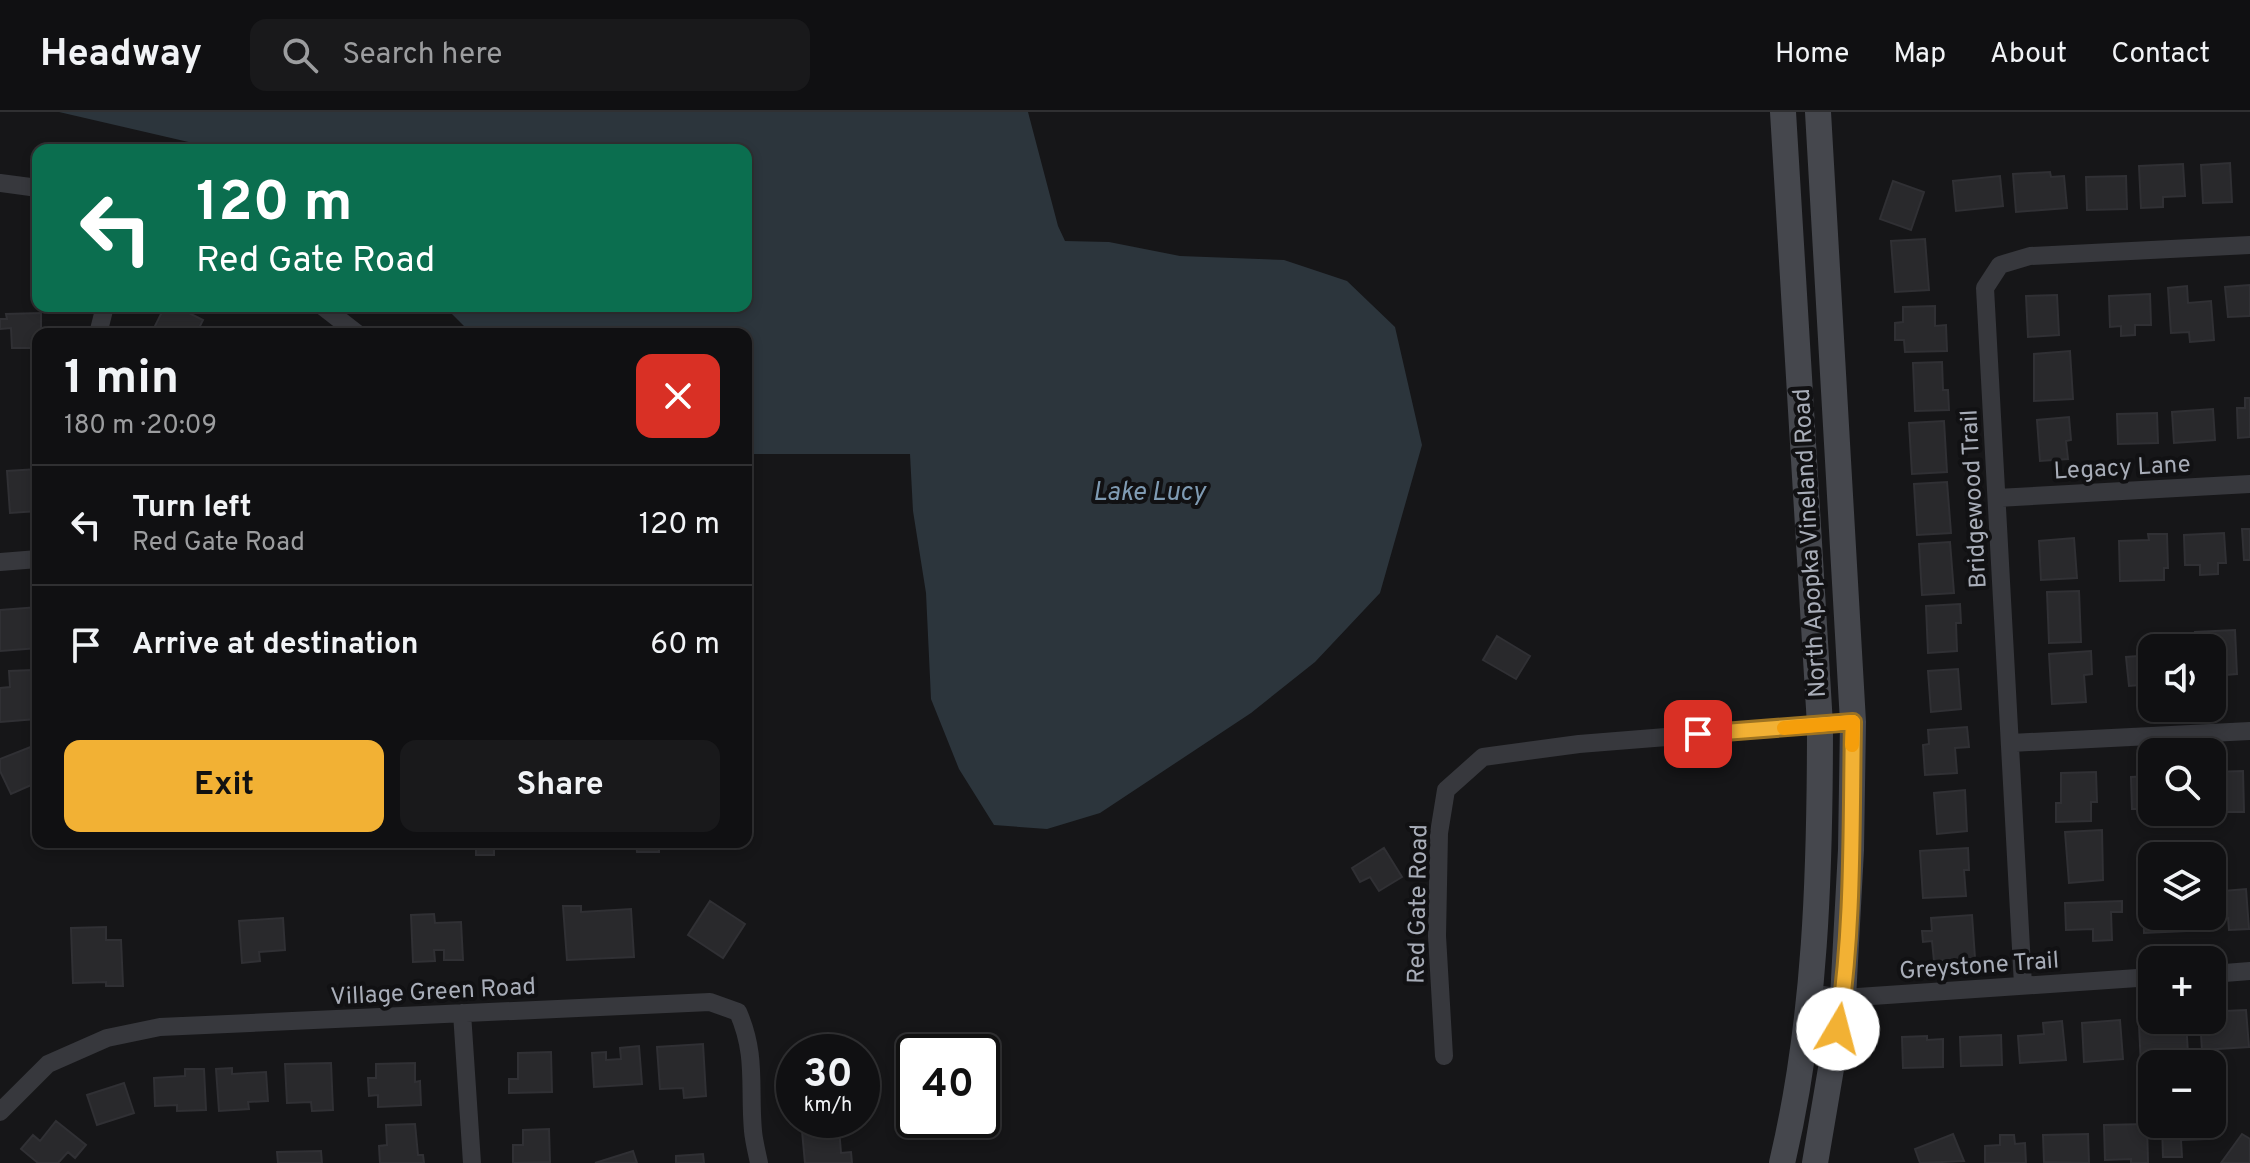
<!DOCTYPE html>
<html lang="en">
<head>
<meta charset="utf-8">
<style>
	body { margin:0; font-family:Overpass,sans-serif; background:#19191b; color:#f1f3f6; height:100vh; display:flex; flex-direction:column; font-size:30px; white-space:nowrap }
	* { box-sizing:border-box; margin:0 }
	p { font-size:26px; color:#9c9d9f }
	.icon { flex:none; width:44px; height:44px; fill:none; stroke:currentColor; stroke-width:2; stroke-linecap:round; stroke-linejoin:round }
	.map { position:relative; flex:1; overflow:hidden }
	.panel { position:absolute; left:32px; top:216px; width:720px; height:520px; display:flex; flex-direction:column; background:#101012; border-radius:16px; box-shadow:0 4px 12px #0003,0 0 0 2px #303032 }
	.panel>* { flex:none }
	.top-card { position:absolute; left:32px; top:32px; width:720px; height:168px; border-radius:16px; box-shadow:0 4px 12px #0003,0 0 0 2px #303032; background:#0b6e4f; color:#fff; overflow:hidden }
	.controls { position:absolute; left:2138px; top:522px; display:grid; gap:16px }
	.controls a { display:grid; place-items:center; width:88px; height:88px; border-radius:16px; background:#101012; box-shadow:0 4px 12px #0003,0 0 0 2px #303032; font-size:40px }
	.speed { position:absolute; left:776px; top:922px; display:flex; gap:16px; font-size:40px; font-weight:700; text-align:center }
	.speed>* { display:grid; place-content:center; width:104px; height:104px; border-radius:50%; background:#101012; box-shadow:0 4px 12px #0003,0 0 0 2px #303032; line-height:1 }
	.speed small { font-size:20px; font-weight:400 }
	.speed .limit { border:4px solid #111; border-radius:12px; background:#fff; color:#111 }
	.pin { position:absolute; display:grid; place-items:center; width:68px; height:68px; color:#fff; margin:-34px; border-radius:16px; box-shadow:0 4px 12px #0006 }
	.me { position:absolute; width:88px; margin:-44px; rotate:8deg; stroke-linejoin:round; filter:drop-shadow(0 0 6px #0008) }
	.turn { display:flex; align-items:center; gap:28px; height:168px; padding:0 32px; font-size:36px }
	.turn .icon { width:104px; height:104px; stroke-width:2.5 }
	.turn b { display:block; font-size:56px; line-height:68px }
	.round { display:grid; place-items:center; flex:none; width:84px; height:84px; border-radius:16px; background:#19191b }
	.overview { display:flex; align-items:center; justify-content:space-between; height:136px; padding:0 32px }
	h1 { font-size:48px; font-weight:700; line-height:60px }
	.cta { display:flex; gap:16px; margin-top:auto; padding:16px 32px }
	.cta a { flex:1; height:92px; border-radius:16px; background:#f2b134; color:#111; font-size:32px; font-weight:700; line-height:92px; text-align:center }
	.cta a+a { background:#19191b; color:#f1f3f6 }
	ul { padding:0; list-style:none }
	li { display:flex; align-items:center; gap:24px; height:120px; padding:0 32px; border-top:2px solid #303032 }
	li div { flex:1 }
	li b { display:block; font-size:30px }
	li em { font-style:normal }
	header { display:flex; align-items:center; gap:48px; box-sizing:border-box; height:112px; padding:0 40px; background:#101012; border-bottom:2px solid #303032 }
	header strong { font-size:38px }
	nav { display:flex; gap:44px; margin-inline-start:auto; font-size:28px }
	.search { width:560px; height:72px; background:#19191b; display:flex; align-items:center; gap:20px; box-sizing:border-box; padding:0 28px; border-radius:16px; color:#9c9d9f; font-size:30px }
	.map>svg:first-child { display:block }
</style>
</head>
<body>
<header>
<strong>Headway</strong>
<div class="search"><svg class="icon" aria-label="search" viewBox="0 0 24 24"><circle cx="10" cy="10" r="6"/><path d="M15 15l6 6"/></svg>Search here</div>
<nav><a>Home</a><a>Map</a><a>About</a><a>Contact</a></nav>
</header>
<div class="map">
<svg width="2250" height="1051" viewBox="0 0 2250 1051">
	<rect width="100%" height="100%" fill="#161618"/>
	<!-- water -->
	<path fill="#2c353c" d="M 59,0 L 1028,0 L 1058,114 L 1065,129 L 1109,130 L 1180,144 L 1284,148 L 1347,169 L 1395,215 L 1422,333 L 1380,481 L 1315,550 L 1251,601 L 1100,701 L 1047,717 L 994,713 L 959,657 L 931,587 L 926,481 L 913,399 L 910,342 L 746,342 L 746,222 L 472,222 L 444,194 L 746,194 L 746,38 L 223,38 Z"/>
	<!-- building -->
	<path fill="#29292c" stroke="#303034" stroke-width="2" d="M 2230,51 L 2232,90 L 2203,91 L 2201,53 Z
		M 2183,52 L 2185,84 L 2163,85 L 2163,95 L 2141,96 L 2139,54 Z
		M 2050,60 L 2051,65 L 2064,64 L 2067,96 L 2016,100 L 2013,62 Z
		M 2000,64 L 2003,94 L 1956,99 L 1953,69 Z
		M 2126,64 L 2127,97 L 2087,98 L 2086,65 Z
		M 1893,69 L 1924,80 L 1911,118 L 1880,107 Z
		M 1925,127 L 1929,178 L 1895,180 L 1891,129 Z
		M 2250,173 L 2250,204 L 2228,205 L 2225,175 Z
		M 2187,174 L 2188,191 L 2211,189 L 2214,228 L 2190,230 L 2189,220 L 2171,221 L 2168,176 Z
		M 2150,182 L 2151,213 L 2135,213 L 2135,223 L 2121,224 L 2121,214 L 2110,215 L 2109,184 Z
		M 2057,183 L 2059,223 L 2028,225 L 2026,184 Z
		M 165,194 L 175,194 L 203,208 L 196,222 L 151,222 Z
		M 1935,194 L 1935,214 L 1946,213 L 1947,239 L 1905,240 L 1904,228 L 1895,228 L 1895,211 L 1903,210 L 1903,195 Z
		M 41,201 L 41,222 L 38,222 L 38,236 L 12,236 L 11,216 L 0,217 L 0,207 L 7,207 L 6,202 Z
		M 2070,239 L 2073,287 L 2034,289 L 2034,242 Z
		M 1942,250 L 1943,278 L 1948,278 L 1949,298 L 1915,299 L 1913,251 Z
		M 2245,286 L 2250,286 L 2250,325 L 2238,326 L 2237,296 L 2245,296 Z
		M 2213,297 L 2215,328 L 2174,331 L 2172,300 Z
		M 2157,301 L 2158,331 L 2118,332 L 2117,302 Z
		M 2069,305 L 2071,328 L 2066,329 L 2068,347 L 2040,349 L 2037,308 Z
		M 1944,309 L 1947,360 L 1912,362 L 1909,311 Z
		M 38,357 L 38,399 L 10,401 L 7,359 Z
		M 1947,370 L 1951,421 L 1917,423 L 1914,372 Z
		M 2242,417 L 2250,417 L 2250,448 L 2244,448 Z
		M 2224,421 L 2226,451 L 2218,451 L 2218,462 L 2200,463 L 2200,453 L 2185,453 L 2184,423 Z
		M 2148,422 L 2167,422 L 2168,456 L 2164,456 L 2164,468 L 2120,469 L 2119,429 L 2149,428 Z
		M 2074,426 L 2077,466 L 2041,468 L 2039,429 Z
		M 1950,430 L 1954,481 L 1922,483 L 1919,432 Z
		M 2079,479 L 2081,530 L 2049,531 L 2047,480 Z
		M 1960,492 L 1961,511 L 1956,511 L 1957,539 L 1928,541 L 1926,494 Z
		M 38,495 L 38,536 L 0,539 L 0,498 Z
		M 2235,518 L 2237,562 L 2212,564 L 2212,536 L 2196,536 L 2195,520 Z
		M 1497,524 L 1530,544 L 1516,567 L 1483,548 Z
		M 2091,539 L 2092,562 L 2084,563 L 2086,590 L 2052,592 L 2049,542 Z
		M 2152,543 L 2152,572 L 2129,574 L 2126,545 Z
		M 1958,557 L 1961,597 L 1931,600 L 1928,559 Z
		M 33,558 L 36,607 L 0,610 L 0,576 L 10,575 L 9,559 Z
		M 1967,615 L 1969,635 L 1955,636 L 1957,661 L 1925,663 L 1923,633 L 1929,632 L 1928,618 Z
		M 33,634 L 38,644 L 38,670 L 11,682 L 0,659 L 0,647 Z
		M 2243,659 L 2244,700 L 2222,700 L 2222,693 L 2212,693 L 2212,660 Z
		M 2096,660 L 2097,690 L 2091,690 L 2091,709 L 2056,710 L 2056,691 L 2061,691 L 2061,661 Z
		M 2152,664 L 2152,697 L 2132,697 L 2131,665 Z
		M 1965,678 L 1967,719 L 1937,722 L 1934,681 Z
		M 2102,718 L 2103,768 L 2069,771 L 2065,720 Z
		M 476,730 L 494,730 L 494,743 L 476,743 Z
		M 636,730 L 659,730 L 659,740 L 637,740 Z
		M 1384,736 L 1402,765 L 1379,779 L 1370,765 L 1360,770 L 1352,756 Z
		M 1968,736 L 1969,758 L 1964,758 L 1966,784 L 1923,786 L 1920,739 Z
		M 2246,777 L 2249,817 L 2229,818 L 2228,806 L 2203,808 L 2203,804 L 2212,804 L 2212,780 Z
		M 2143,780 L 2152,780 L 2152,804 L 2185,804 L 2186,819 L 2144,821 Z
		M 710,789 L 745,812 L 723,846 L 688,823 Z
		M 2122,789 L 2122,800 L 2111,800 L 2112,828 L 2093,829 L 2093,817 L 2066,818 L 2065,791 Z
		M 563,794 L 581,794 L 581,800 L 631,797 L 634,845 L 567,848 Z
		M 434,802 L 435,811 L 461,810 L 463,848 L 444,848 L 444,838 L 434,838 L 435,849 L 413,850 L 411,803 Z
		M 1972,803 L 1975,846 L 1934,849 L 1932,829 L 1923,830 L 1922,819 L 1932,819 L 1931,806 Z
		M 283,806 L 285,838 L 259,840 L 260,849 L 242,851 L 239,809 Z
		M 106,815 L 106,828 L 121,828 L 123,874 L 106,874 L 106,870 L 73,871 L 71,816 Z
		M 2246,898 L 2249,935 L 2202,938 L 2200,908 L 2212,908 L 2212,902 L 2225,902 L 2225,899 Z
		M 2120,908 L 2123,947 L 2084,950 L 2082,911 Z
		M 2166,908 L 2186,908 L 2188,942 L 2174,943 L 2175,952 L 2141,954 L 2139,913 L 2166,911 Z
		M 2062,909 L 2066,948 L 2020,951 L 2018,924 L 2044,922 L 2043,911 Z
		M 2001,923 L 2002,953 L 1961,954 L 1960,925 Z
		M 1927,924 L 1927,928 L 1943,927 L 1943,955 L 1903,956 L 1902,925 Z
		M 703,932 L 706,984 L 684,986 L 683,976 L 660,977 L 657,935 Z
		M 639,934 L 642,972 L 594,975 L 592,941 L 606,940 L 606,948 L 621,947 L 620,936 Z
		M 551,940 L 552,980 L 509,981 L 509,967 L 518,967 L 518,941 Z
		M 331,951 L 333,998 L 312,999 L 311,990 L 287,991 L 285,952 Z
		M 415,951 L 415,970 L 420,969 L 421,993 L 378,995 L 378,983 L 369,984 L 368,966 L 376,966 L 376,952 Z
		M 232,956 L 232,962 L 266,960 L 268,989 L 248,990 L 249,997 L 219,999 L 216,957 Z
		M 185,957 L 204,957 L 206,998 L 177,999 L 177,993 L 155,994 L 154,966 L 185,964 Z
		M 124,971 L 134,1001 L 97,1013 L 87,983 Z
		M 56,1009 L 86,1033 L 75,1046 L 68,1040 L 58,1051 L 38,1051 L 21,1037 L 33,1023 L 40,1029 Z
		M 415,1012 L 418,1043 L 423,1043 L 424,1051 L 380,1051 L 379,1034 L 387,1033 L 386,1013 Z
		M 2147,1012 L 2148,1051 L 2131,1051 L 2131,1047 L 2105,1048 L 2104,1013 Z
		M 2162,1012 L 2206,1012 L 2206,1027 L 2181,1028 L 2182,1045 L 2163,1045 Z
		M 839,1016 L 841,1041 L 851,1040 L 852,1051 L 805,1051 L 802,1019 Z
		M 549,1017 L 550,1050 L 513,1051 L 513,1033 L 523,1033 L 523,1018 Z
		M 1953,1022 L 1964,1049 L 1920,1051 L 1915,1037 Z
		M 2088,1022 L 2089,1051 L 2044,1050 L 2043,1023 Z
		M 2242,1022 L 2250,1027 L 2250,1051 L 2221,1051 Z
		M 2000,1023 L 2014,1023 L 2015,1032 L 2025,1031 L 2026,1051 L 1985,1051 L 1985,1034 L 2000,1033 Z
		M 321,1039 L 322,1051 L 278,1051 L 277,1040 Z
		M 633,1039 L 637,1051 L 595,1051 Z
		M 703,1042 L 704,1051 L 676,1051 L 676,1044 Z"/>
	<g fill="none" stroke-linecap="round" stroke-linejoin="round">
		<!-- street -->
		<path stroke="#37383d" stroke-width="18" d="M 0,71 L 38,76
			M 322,194 L 358,222
			M 98,222 L 105,194
			M 1997,386 L 2250,372
			M 0,450 L 38,447
			M 2011,631 L 2250,619
			M 2212,862 L 2250,859
			M 2023,873 L 1985,176 L 2000,153 L 2030,144 L 2250,133
			M 1809,881 L 1843,886 L 2152,865
			M 462,901 L 472,1051
			M 1444,944 L 1437,824 L 1439,721 L 1446,678 L 1483,645 L 1579,632 L 1853,610
			M 0,1000 L 48,952 L 107,926 L 160,915 L 710,890 L 738,900 C 757,943 749,975 753,1019 C 754,1030 757,1041 759,1051"/>
		<!-- secondary -->
		<path stroke="#45474d" stroke-width="26" d="M 1782,1051 C 1816,908 1820,759 1820,613 L 1783,0
			M 1815,1051 L 1843,886 L 1851,738 L 1853,610 L 1818,0"/>
	</g>
	<g fill="none" stroke-linecap="round" stroke-linejoin="round">
		<defs>
			<path id="route" d="M 1698,622 L 1853,610 C 1851,711 1854,816 1838,917"/>
		</defs>
		<!-- route casing -->
		<use href="#route" stroke="#9d7322" stroke-width="20"/>
		<!-- route -->
		<use href="#route" stroke="#f2b134" stroke-width="14"/>
		<!-- slow -->
		<path stroke="#f59e0b" stroke-width="14" d="M 1784,616 L 1853,610 L 1852,633"/>
	</g>
	<g text-anchor="middle" stroke-width="8" stroke-linejoin="round" paint-order="stroke">
		<!-- street labels -->
		<g font-size="24" fill="#a8adb8" stroke="#111113">
			<text transform="translate(2122 355) rotate(-3)" y="8">Legacy Lane</text>
			<text transform="translate(1973 387) rotate(-93)" y="8">Bridgewood Trail</text>
			<text transform="translate(1809 431) rotate(-93)" y="8">North Apopka Vineland Road</text>
			<text transform="translate(1417 792) rotate(-89)" y="8">Red Gate Road</text>
			<text transform="translate(1979 853) rotate(-4)" y="8">Greystone Trail</text>
			<text transform="translate(433 879) rotate(-3)" y="8">Village Green Road</text>
		</g>
		<!-- water labels -->
		<g font-size="26" font-style="italic" fill="#7f9bb3" stroke="#111113">
			<text x="1149" y="388">Lake Lucy</text>
		</g>
	</g>
</svg>
<div class="controls">
<a><svg class="icon" aria-label="sound" viewBox="0 0 24 24"><path d="M4 9h4l5-4v14l-5-4H4zM17 9q2 3 0 6"/></svg></a>
<a><svg class="icon" aria-label="search" viewBox="0 0 24 24"><circle cx="10" cy="10" r="6"/><path d="M15 15l6 6"/></svg></a>
<a><svg class="icon" aria-label="layers" viewBox="0 0 24 24"><path d="M12 4l9 5-9 5-9-5zM3 14l9 5 9-5"/></svg></a>
<a>+</a>
<a>−</a>
</div>
<div class="speed"><div>30<small>km/h</small></div><div class="limit">40</div></div>
<div class="pin" style="left:1698px;top:622px;background:#d93025"><svg class="icon" aria-label="arrive" viewBox="0 0 24 24"><path d="M6 21V4h12l-3 4 3 4H6"/></svg></div>
<svg class="me" style="left:1838px;top:917px" viewBox="-20 -20 40 40"><circle r="19" fill="#fff"/><path d="M0-13L10 11 0 6-10 11z" fill="#f2b134"/></svg>
<div class="top-card">
<div class="turn"><svg class="icon" aria-label="left" viewBox="0 0 24 24"><path d="M17 20v-9H6M10 6l-5 5 5 5"/></svg><div><b>120 m</b>Red Gate Road</div></div>
</div>
<section class="panel">
<div class="overview"><div><h1>1 min</h1><p>180 m · 20:09</p></div><a class="round" style="background:#d93025;color:#fff"><svg class="icon" aria-label="close" viewBox="0 0 24 24"><path d="M6 6l12 12M18 6L6 18"/></svg></a></div>
<ul>
<li><svg class="icon" aria-label="left" viewBox="0 0 24 24"><path d="M17 20v-9H6M10 6l-5 5 5 5"/></svg><div><b>Turn left</b><p>Red Gate Road</p></div><em>120 m</em></li>
<li><svg class="icon" aria-label="arrive" viewBox="0 0 24 24"><path d="M6 21V4h12l-3 4 3 4H6"/></svg><div><b>Arrive at destination</b></div><em>60 m</em></li>
</ul>
<div class="cta"><a>Exit</a><a>Share</a></div>
</section>
</div>
</body>
</html>
